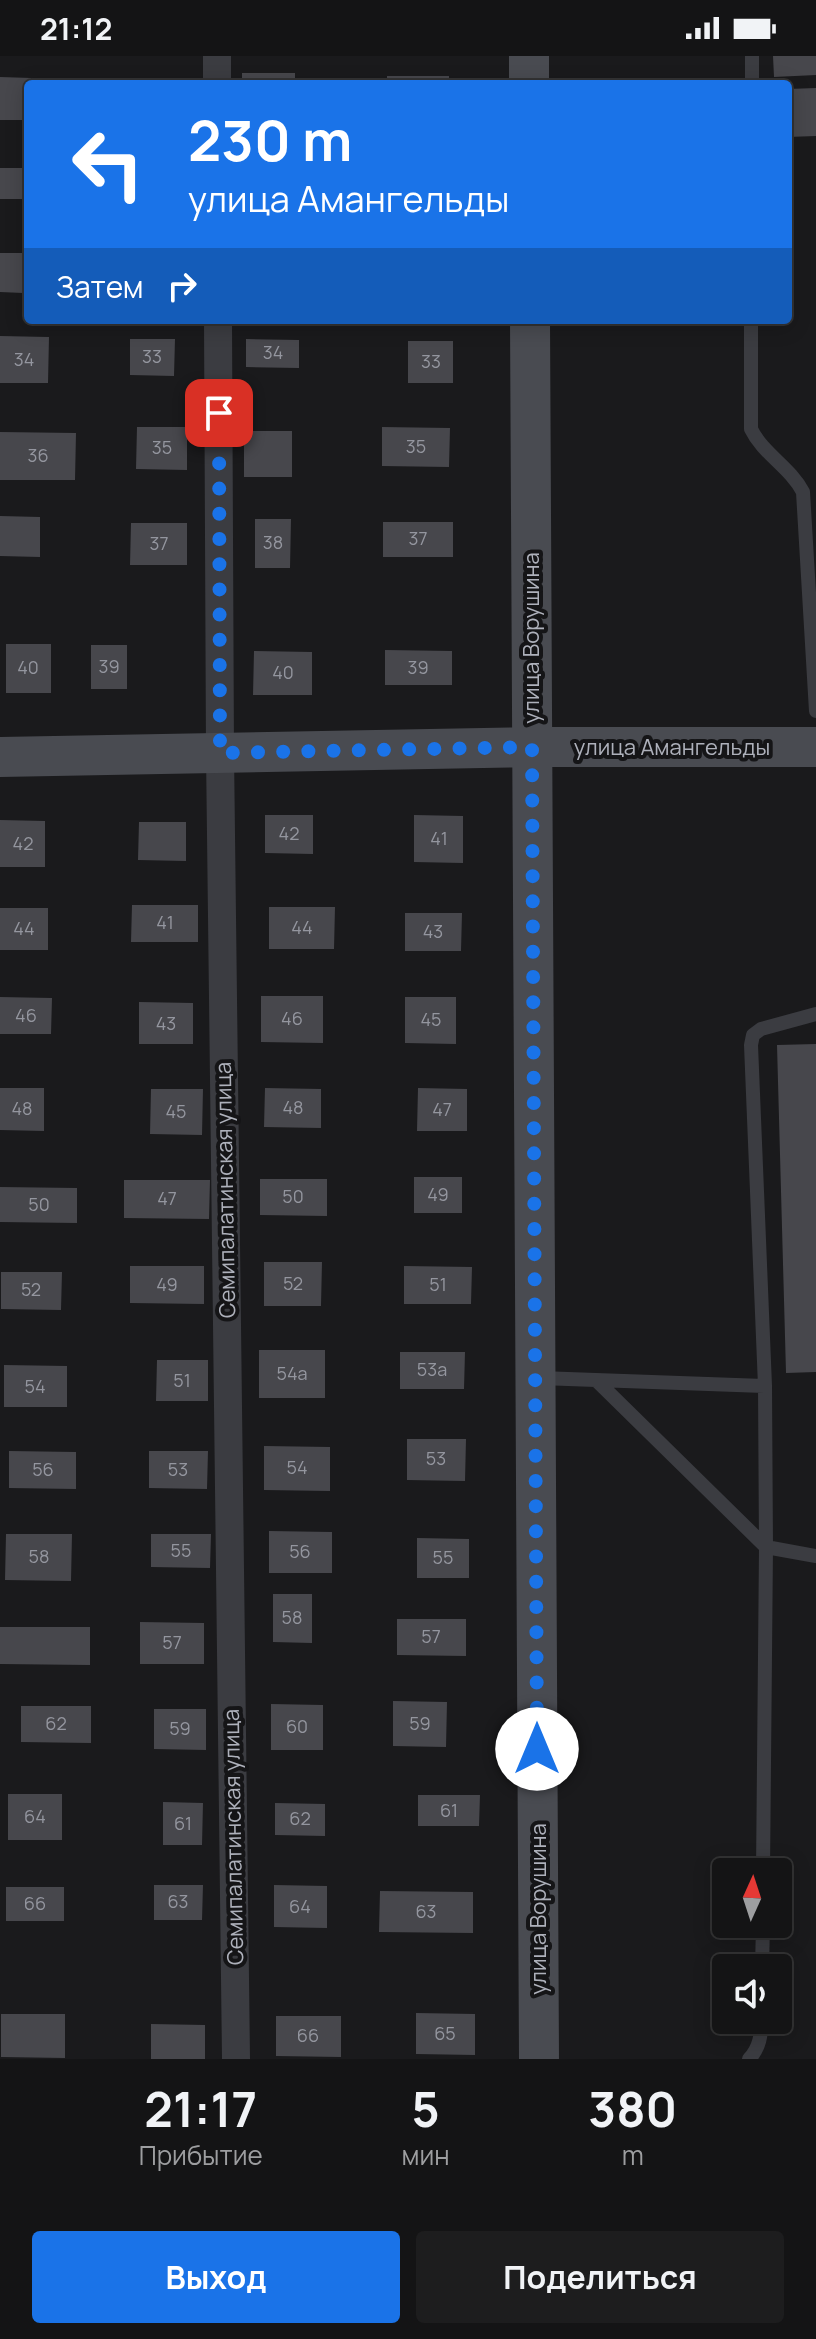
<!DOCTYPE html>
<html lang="ru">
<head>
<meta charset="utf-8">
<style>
	body { margin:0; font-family:Manrope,sans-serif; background:#1d1d1e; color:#f1f3f6; height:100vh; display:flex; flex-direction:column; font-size:30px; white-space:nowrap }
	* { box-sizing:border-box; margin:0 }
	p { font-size:26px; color:#9d9ea0 }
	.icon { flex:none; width:44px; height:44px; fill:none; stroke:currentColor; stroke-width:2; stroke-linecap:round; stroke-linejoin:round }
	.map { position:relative; height:2003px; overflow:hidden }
	.panel { display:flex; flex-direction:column; background:#141415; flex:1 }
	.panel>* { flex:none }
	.banner { position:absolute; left:24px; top:24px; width:768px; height:244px; border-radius:8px; box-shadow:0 4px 20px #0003,0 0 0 2px #333334; background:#1a73e8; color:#fff; overflow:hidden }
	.needle { width:52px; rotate:3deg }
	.controls { position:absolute; left:712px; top:1802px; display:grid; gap:16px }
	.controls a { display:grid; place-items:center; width:80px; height:80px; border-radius:8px; background:#141415; box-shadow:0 4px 20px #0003,0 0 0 2px #333334; font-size:40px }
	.pin { position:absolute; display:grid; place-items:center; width:68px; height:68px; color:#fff; margin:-34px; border-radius:16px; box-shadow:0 4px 12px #0006 }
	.me { position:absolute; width:88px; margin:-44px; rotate:0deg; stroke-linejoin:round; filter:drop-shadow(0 0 6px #0008) }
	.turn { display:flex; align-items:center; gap:28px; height:168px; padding:0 32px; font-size:36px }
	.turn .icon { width:104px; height:104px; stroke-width:2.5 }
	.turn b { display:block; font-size:56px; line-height:68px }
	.then { display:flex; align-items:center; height:76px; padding:0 32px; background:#0003; gap:16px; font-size:30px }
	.eta { display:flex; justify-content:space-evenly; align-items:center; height:136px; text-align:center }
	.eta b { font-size:48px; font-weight:700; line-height:56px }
	.cta { display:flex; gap:16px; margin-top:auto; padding:16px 32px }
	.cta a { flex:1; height:92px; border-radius:8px; background:#1a73e8; color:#fff; font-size:32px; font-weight:700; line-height:92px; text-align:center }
	.cta a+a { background:#1d1d1e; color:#f1f3f6 }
	.status { display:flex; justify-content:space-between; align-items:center; height:56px; padding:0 40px; background:#141415; direction:ltr }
	.status svg { height:22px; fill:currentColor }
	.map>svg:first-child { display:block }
</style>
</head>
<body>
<div class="status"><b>21:12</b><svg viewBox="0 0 49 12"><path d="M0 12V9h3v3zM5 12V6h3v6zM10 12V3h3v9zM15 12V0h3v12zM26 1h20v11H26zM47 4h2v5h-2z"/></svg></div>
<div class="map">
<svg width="816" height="2003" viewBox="0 0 816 2003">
	<rect width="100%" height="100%" fill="#1a1a1c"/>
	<!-- building -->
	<path fill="#47474c" d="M 773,0 L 816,0 L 816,19 L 774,21 Z
		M 242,17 L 295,17 L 295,28 L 242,28 Z
		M 387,20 L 449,20 L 449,28 L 387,28 Z
		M 0,21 L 31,22 L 31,28 L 28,28 L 28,64 L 0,64 Z
		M 118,23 L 182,23 L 182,28 L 118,28 Z
		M 816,32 L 816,80 L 788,81 L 788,33 Z
		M 0,112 L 28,112 L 28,143 L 0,143 Z
		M 0,197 L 23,197 L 23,237 L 0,236 Z
		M 0,280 L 49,281 L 48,327 L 0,327 Z
		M 130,283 L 175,283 L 174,320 L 130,319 Z
		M 246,283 L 299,284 L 299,312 L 246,311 Z
		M 408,285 L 453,285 L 453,327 L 408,327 Z
		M 137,371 L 187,371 L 187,414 L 136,413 Z
		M 382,371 L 450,372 L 449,411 L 382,410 Z
		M 244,375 L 292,375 L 292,421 L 244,421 Z
		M 0,376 L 76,377 L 75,424 L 0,424 Z
		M 0,460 L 40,461 L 40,501 L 0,500 Z
		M 255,463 L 291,463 L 290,512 L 255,512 Z
		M 383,466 L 453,466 L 453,501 L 383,501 Z
		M 131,467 L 187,467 L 187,509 L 130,509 Z
		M 6,588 L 51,588 L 51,637 L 6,637 Z
		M 91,589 L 127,589 L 127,633 L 91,633 Z
		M 385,594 L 452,595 L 452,629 L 385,629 Z
		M 254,595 L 312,596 L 312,639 L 253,639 Z
		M 265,759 L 313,759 L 313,798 L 265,797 Z
		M 414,759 L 463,760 L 463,807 L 414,806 Z
		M 0,764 L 45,765 L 45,811 L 0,811 Z
		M 139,766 L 186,766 L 186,805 L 138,804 Z
		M 132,849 L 198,849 L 198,886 L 131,886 Z
		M 269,851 L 335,851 L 334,893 L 269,893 Z
		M 0,852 L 48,852 L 48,894 L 0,894 Z
		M 405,857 L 462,857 L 461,895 L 405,895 Z
		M 261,940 L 323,940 L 323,987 L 261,986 Z
		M 0,941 L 52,942 L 51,978 L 0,978 Z
		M 405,941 L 456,941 L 456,988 L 405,987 Z
		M 139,946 L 193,947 L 193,988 L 139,988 Z
		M 816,988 L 816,1316 L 786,1317 L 777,989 Z
		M 0,1032 L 44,1032 L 44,1075 L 0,1074 Z
		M 265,1032 L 321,1033 L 321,1072 L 264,1071 Z
		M 418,1032 L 467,1033 L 467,1075 L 417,1075 Z
		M 151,1033 L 203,1033 L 202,1079 L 150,1078 Z
		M 414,1121 L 462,1121 L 462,1157 L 414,1157 Z
		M 260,1123 L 327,1123 L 327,1160 L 260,1159 Z
		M 124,1124 L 210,1124 L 209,1163 L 124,1162 Z
		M 0,1131 L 77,1132 L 77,1167 L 0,1166 Z
		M 264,1206 L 322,1206 L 321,1250 L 264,1250 Z
		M 130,1210 L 204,1210 L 204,1248 L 130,1247 Z
		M 404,1210 L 472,1211 L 471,1248 L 404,1248 Z
		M 1,1216 L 62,1216 L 61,1254 L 1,1253 Z
		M 259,1294 L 325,1294 L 325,1342 L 259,1342 Z
		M 400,1296 L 465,1296 L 464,1333 L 400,1333 Z
		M 157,1304 L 208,1304 L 208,1345 L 156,1345 Z
		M 4,1309 L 67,1310 L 67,1351 L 4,1351 Z
		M 407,1383 L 466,1383 L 465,1425 L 407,1424 Z
		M 264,1390 L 330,1391 L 330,1435 L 264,1434 Z
		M 9,1395 L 76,1396 L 76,1433 L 9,1432 Z
		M 149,1395 L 208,1395 L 207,1433 L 149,1432 Z
		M 269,1475 L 332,1476 L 332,1517 L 269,1517 Z
		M 6,1478 L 72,1478 L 71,1525 L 5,1524 Z
		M 151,1478 L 211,1478 L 210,1512 L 151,1511 Z
		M 417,1482 L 469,1483 L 469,1522 L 417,1522 Z
		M 273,1538 L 312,1538 L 312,1587 L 273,1586 Z
		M 397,1563 L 466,1563 L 466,1600 L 397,1599 Z
		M 140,1566 L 204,1567 L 204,1608 L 140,1608 Z
		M 0,1571 L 90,1571 L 90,1609 L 0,1608 Z
		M 393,1645 L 447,1646 L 446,1691 L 393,1690 Z
		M 271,1648 L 323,1649 L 323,1694 L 271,1694 Z
		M 21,1650 L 91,1650 L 91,1687 L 21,1686 Z
		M 154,1653 L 206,1653 L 206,1694 L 154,1693 Z
		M 8,1738 L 62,1738 L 62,1784 L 8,1784 Z
		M 418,1739 L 480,1739 L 479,1770 L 418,1770 Z
		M 163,1746 L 203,1747 L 202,1789 L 163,1789 Z
		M 275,1747 L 325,1748 L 325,1780 L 275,1779 Z
		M 154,1829 L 203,1829 L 202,1864 L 154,1864 Z
		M 274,1829 L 327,1830 L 327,1872 L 274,1871 Z
		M 6,1831 L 64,1831 L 64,1865 L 6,1865 Z
		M 380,1835 L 473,1836 L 473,1877 L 379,1876 Z
		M 416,1957 L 475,1958 L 475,1999 L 416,1998 Z
		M 1,1958 L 65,1958 L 65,2002 L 1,2001 Z
		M 276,1960 L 341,1960 L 341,2001 L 276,2000 Z
		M 151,1968 L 205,1969 L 205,2003 L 151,2003 Z"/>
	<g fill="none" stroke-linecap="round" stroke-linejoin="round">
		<!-- lane -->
		<path stroke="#3b3c41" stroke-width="14" d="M 752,28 L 752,0
			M 751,264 L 751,373 C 763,398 790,411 803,436 L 816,655
			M 540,1322 L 765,1330 L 751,989 L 753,979 L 761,973 L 816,958
			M 597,1325 L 766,1491 L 763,1816
			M 765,1330 L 766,1491 L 816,1500
			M 762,1912 L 763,1868
			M 749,2003 C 760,1992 761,1978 762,1964"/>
		<!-- street -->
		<path stroke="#3b3c41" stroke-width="28" d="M 217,0 L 217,28
			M 218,264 L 220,697 L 236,2003"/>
		<!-- secondary -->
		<path stroke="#494b51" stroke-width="40" d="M 529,0 L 529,28
			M 530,264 L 539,2003
			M 0,701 L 532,691 L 816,691"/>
	</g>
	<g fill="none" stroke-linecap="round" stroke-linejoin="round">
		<!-- route -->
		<path stroke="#1a73e8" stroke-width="14" stroke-dasharray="0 25.2" d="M 219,357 L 220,697 L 532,691 L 537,1693"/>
	</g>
	<g text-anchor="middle" stroke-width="8" stroke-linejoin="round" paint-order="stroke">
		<!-- number labels -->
		<g font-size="18" fill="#94969f">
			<text x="273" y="303">34</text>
			<text x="152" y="307">33</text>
			<text x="24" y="310">34</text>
			<text x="431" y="312">33</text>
			<text x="416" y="397">35</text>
			<text x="162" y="398">35</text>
			<text x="38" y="406">36</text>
			<text x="418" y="489">37</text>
			<text x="273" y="493">38</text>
			<text x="159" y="494">37</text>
			<text x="109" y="617">39</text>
			<text x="28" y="618">40</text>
			<text x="418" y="618">39</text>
			<text x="283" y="623">40</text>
			<text x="289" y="784">42</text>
			<text x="439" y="789">41</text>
			<text x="23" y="794">42</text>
			<text x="165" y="873">41</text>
			<text x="302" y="878">44</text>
			<text x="24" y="879">44</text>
			<text x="433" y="882">43</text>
			<text x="26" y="966">46</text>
			<text x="292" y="969">46</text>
			<text x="431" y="970">45</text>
			<text x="166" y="974">43</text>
			<text x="293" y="1058">48</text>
			<text x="22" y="1059">48</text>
			<text x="442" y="1060">47</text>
			<text x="176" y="1062">45</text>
			<text x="438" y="1145">49</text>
			<text x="293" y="1147">50</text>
			<text x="167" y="1149">47</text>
			<text x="39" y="1155">50</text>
			<text x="293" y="1234">52</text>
			<text x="167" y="1235">49</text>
			<text x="438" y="1235">51</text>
			<text x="31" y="1240">52</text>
			<text x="432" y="1320">53а</text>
			<text x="292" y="1324">54а</text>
			<text x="182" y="1331">51</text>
			<text x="35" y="1337">54</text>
			<text x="436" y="1409">53</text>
			<text x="297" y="1418">54</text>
			<text x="43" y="1420">56</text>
			<text x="178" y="1420">53</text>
			<text x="181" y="1501">55</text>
			<text x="300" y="1502">56</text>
			<text x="39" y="1507">58</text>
			<text x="443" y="1508">55</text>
			<text x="292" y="1568">58</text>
			<text x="431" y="1587">57</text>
			<text x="172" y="1593">57</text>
			<text x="56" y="1674">62</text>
			<text x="420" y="1674">59</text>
			<text x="297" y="1677">60</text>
			<text x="180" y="1679">59</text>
			<text x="449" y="1761">61</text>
			<text x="35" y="1767">64</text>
			<text x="300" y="1769">62</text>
			<text x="183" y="1774">61</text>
			<text x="178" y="1852">63</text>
			<text x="35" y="1854">66</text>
			<text x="300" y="1857">64</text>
			<text x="426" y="1862">63</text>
			<text x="445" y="1984">65</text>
			<text x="308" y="1986">66</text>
		</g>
		<!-- street labels -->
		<g font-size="22" fill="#aeb1bb" stroke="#151517">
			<text transform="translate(531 582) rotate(-90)" y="8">улица Ворушина</text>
			<text x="672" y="699">улица Амангельды</text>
			<text transform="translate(225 1134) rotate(-91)" y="8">Семипалатинская улица</text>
			<text transform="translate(233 1781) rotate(-91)" y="8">Семипалатинская улица</text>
			<text transform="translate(538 1853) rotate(-90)" y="8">улица Ворушина</text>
		</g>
	</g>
</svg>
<div class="controls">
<a><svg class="needle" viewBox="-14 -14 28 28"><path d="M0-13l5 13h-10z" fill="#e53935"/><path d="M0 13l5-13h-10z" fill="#9d9ea0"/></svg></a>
<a><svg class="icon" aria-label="sound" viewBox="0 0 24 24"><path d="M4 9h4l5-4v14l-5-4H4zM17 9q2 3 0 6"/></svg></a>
</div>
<div class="pin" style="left:219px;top:357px;background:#d93025"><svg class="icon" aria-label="arrive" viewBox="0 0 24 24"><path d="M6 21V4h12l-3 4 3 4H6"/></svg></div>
<svg class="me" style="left:537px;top:1693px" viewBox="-20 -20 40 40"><circle r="19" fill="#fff"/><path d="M0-13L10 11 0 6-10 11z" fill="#1a73e8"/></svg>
<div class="banner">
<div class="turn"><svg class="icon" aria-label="left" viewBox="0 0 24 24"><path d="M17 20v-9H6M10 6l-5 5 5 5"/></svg><div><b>230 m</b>улица Амангельды</div></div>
<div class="then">Затем<svg class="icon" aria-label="right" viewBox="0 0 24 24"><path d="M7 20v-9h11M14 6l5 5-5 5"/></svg></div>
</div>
</div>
<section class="panel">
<div class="eta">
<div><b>21:17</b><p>Прибытие</p></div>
<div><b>5</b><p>мин</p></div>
<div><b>380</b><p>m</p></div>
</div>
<div class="cta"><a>Выход</a><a>Поделиться</a></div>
</section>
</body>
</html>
